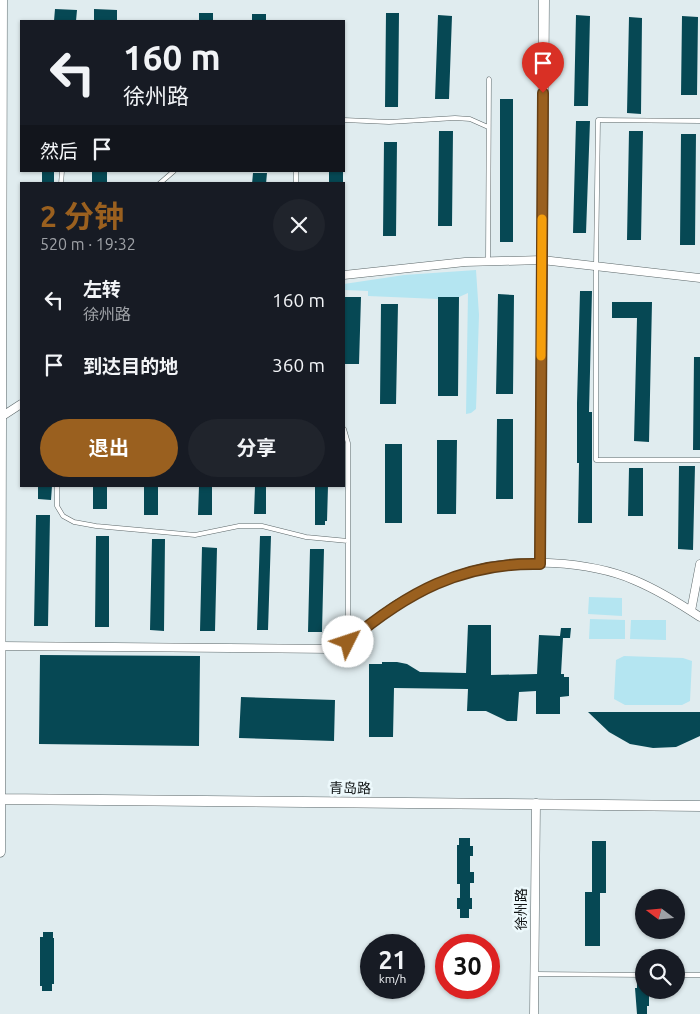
<!DOCTYPE html>
<html lang="zh">
<head>
<meta charset="utf-8">
<style>
	body { margin:0; font-family:Ubuntu,"Noto Sans SC",sans-serif; background:#20242c; color:#f1f3f6; height:100vh; display:flex; flex-direction:column; font-size:19px; white-space:nowrap }
	* { box-sizing:border-box; margin:0 }
	p { font-size:16px; color:#9ea1a6 }
	.icon { flex:none; width:28px; height:28px; fill:none; stroke:currentColor; stroke-width:2; stroke-linecap:round; stroke-linejoin:round }
	.map { position:relative; flex:1; overflow:hidden }
	.details { position:absolute; left:20px; top:182px; width:325px; height:305px; display:flex; flex-direction:column; background:#171b24; border-radius:0px; box-shadow:0 1px 4px #0004 }
	.details>* { flex:none }
	.guide { position:absolute; left:20px; top:20px; width:325px; height:152px; border-radius:0px; box-shadow:0 1px 4px #0004; background:#171b24; color:#f1f3f6; overflow:hidden }
	.needle { width:32px; rotate:286deg }
	.controls { position:absolute; left:635px; top:889px; display:grid; gap:10px }
	.controls a { display:grid; place-items:center; width:50px; height:50px; border-radius:50%; background:#171b24; box-shadow:0 1px 4px #0004; font-size:25px }
	.speed { position:absolute; left:360px; top:934px; display:flex; gap:10px; font-size:25px; font-weight:700; text-align:center }
	.speed>* { display:grid; place-content:center; width:65px; height:65px; border-radius:50%; background:#171b24; box-shadow:0 1px 4px #0004; line-height:1 }
	.speed small { font-size:12px; font-weight:400 }
	.speed .limit { border:8px solid #d22; background:#fff; color:#111 }
	.pin { position:absolute; display:grid; place-items:center; width:42px; height:42px; color:#fff; margin:-51px -21px; border-radius:50% 50% 50% 0; rotate:-45deg; box-shadow:0 0 5px #0007 }
	.pin .icon { rotate:45deg }
	.me { position:absolute; width:55px; margin:-28px; rotate:49deg; stroke-linejoin:round; filter:drop-shadow(0 0 4px #0008) }
	.turn { display:flex; align-items:center; gap:18px; height:105px; padding:0 20px; font-size:22px }
	.turn .icon { width:65px; height:65px; stroke-width:2.5 }
	.turn b { display:block; font-size:35px; line-height:42px }
	.then { display:flex; align-items:center; height:48px; padding:0 20px; background:#0003; gap:10px; font-size:19px }
	.round { display:grid; place-items:center; flex:none; width:52px; height:52px; border-radius:26px; background:#20242c }
	.summary { display:flex; align-items:center; justify-content:space-between; height:85px; padding:0 20px }
	h1 { font-size:30px; font-weight:700; line-height:38px; color:#9a601f }
	.cta { display:flex; gap:10px; margin-top:auto; padding:10px 20px }
	.cta a { flex:1; height:58px; border-radius:30px; background:#9a601f; color:#fff; font-size:20px; font-weight:700; line-height:58px; text-align:center }
	.cta a+a { background:#20242c; color:#f1f3f6 }
	ul { padding:0; list-style:none }
	li { display:flex; align-items:center; gap:15px; height:65px; padding:0 20px }
	li div { flex:1 }
	li b { display:block; font-size:19px }
	li em { font-style:normal }
	.map>svg:first-child { display:block }
</style>
</head>
<body>
<div class="map">
<svg width="700" height="1014" viewBox="0 0 700 1014">
	<rect width="100%" height="100%" fill="#e0ecef"/>
	<!-- green -->
	<path fill="#b4e5f1" d="M 476,270 L 479,315 L 476,409 L 471,413 L 466,414 L 468,293 L 459,297 L 439,297 L 438,299 L 368,296 L 368,291 L 344,290 L 344,284 L 404,275 Z
		M 589,597 L 622,598 L 622,616 L 588,614 Z
		M 590,619 L 625,620 L 625,639 L 589,639 Z
		M 631,620 L 666,620 L 666,640 L 630,639 Z
		M 624,656 L 683,658 L 692,661 L 690,701 L 682,705 L 625,705 L 614,699 L 616,660 Z"/>
	<!-- building -->
	<path fill="#064854" d="M 55,9 L 77,10 L 76,21 L 54,21 Z
		M 94,9 L 117,10 L 117,21 L 94,21 Z
		M 199,13 L 213,13 L 213,21 L 199,21 Z
		M 386,13 L 399,13 L 398,107 L 385,107 Z
		M 252,14 L 266,14 L 266,21 L 252,21 Z
		M 438,15 L 452,16 L 449,99 L 435,99 Z
		M 576,15 L 590,16 L 588,106 L 574,106 Z
		M 682,16 L 698,17 L 697,95 L 681,95 Z
		M 629,17 L 642,18 L 641,114 L 627,113 Z
		M 500,99 L 513,99 L 513,242 L 500,242 Z
		M 576,121 L 590,121 L 586,233 L 573,233 Z
		M 439,131 L 453,131 L 452,226 L 438,226 Z
		M 629,131 L 643,131 L 641,240 L 627,240 Z
		M 681,134 L 696,134 L 695,245 L 680,245 Z
		M 384,142 L 397,142 L 396,236 L 383,236 Z
		M 42,171 L 54,171 L 54,184 L 42,184 Z
		M 92,171 L 107,171 L 107,184 L 92,184 Z
		M 329,171 L 343,171 L 343,184 L 329,184 Z
		M 253,173 L 267,173 L 266,184 L 252,184 Z
		M 580,291 L 592,291 L 589,412 L 592,412 L 592,523 L 578,523 L 579,463 L 577,463 L 577,403 Z
		M 498,294 L 514,295 L 513,394 L 496,394 Z
		M 345,297 L 361,297 L 359,364 L 344,364 Z
		M 438,297 L 459,297 L 458,396 L 438,396 Z
		M 612,302 L 652,302 L 649,442 L 634,441 L 637,318 L 612,318 Z
		M 381,304 L 398,304 L 396,404 L 380,404 Z
		M 694,357 L 700,357 L 700,450 L 693,450 Z
		M 497,419 L 513,419 L 513,499 L 496,499 Z
		M 437,440 L 457,440 L 456,514 L 437,514 Z
		M 385,444 L 402,444 L 402,523 L 385,523 Z
		M 679,466 L 695,466 L 693,550 L 678,549 Z
		M 629,468 L 643,468 L 643,516 L 628,516 Z
		M 38,486 L 52,486 L 51,500 L 38,499 Z
		M 93,486 L 107,486 L 107,509 L 93,509 Z
		M 144,486 L 158,486 L 158,515 L 144,515 Z
		M 199,486 L 212,486 L 212,515 L 198,515 Z
		M 255,486 L 266,486 L 266,514 L 254,514 Z
		M 315,486 L 328,486 L 327,521 L 325,521 L 325,525 L 315,525 Z
		M 36,515 L 50,515 L 48,626 L 34,626 Z
		M 96,536 L 109,536 L 109,627 L 95,627 Z
		M 260,536 L 271,536 L 268,630 L 257,630 Z
		M 152,539 L 165,539 L 164,631 L 150,630 Z
		M 202,547 L 217,548 L 215,631 L 200,631 Z
		M 310,549 L 324,549 L 322,632 L 308,632 Z
		M 468,625 L 491,625 L 491,675 L 537,674 L 539,635 L 560,636 L 561,628 L 571,628 L 570,638 L 563,638 L 561,674 L 564,674 L 564,677 L 569,677 L 569,696 L 560,697 L 560,714 L 536,714 L 536,691 L 519,692 L 517,721 L 507,721 L 486,711 L 467,711 L 468,689 L 394,688 L 393,737 L 369,737 L 369,664 L 382,664 L 382,662 L 397,662 L 407,664 L 420,672 L 466,673 Z
		M 40,655 L 200,656 L 199,746 L 39,744 Z
		M 241,697 L 335,700 L 334,741 L 239,738 Z
		M 588,712 L 700,712 L 700,736 L 676,747 L 653,748 L 630,744 L 609,732 Z
		M 459,838 L 470,838 L 470,846 L 473,846 L 473,856 L 470,856 L 470,872 L 474,872 L 474,883 L 470,883 L 470,898 L 472,898 L 472,909 L 469,909 L 469,918 L 460,918 L 460,909 L 457,909 L 457,898 L 460,898 L 460,884 L 457,884 L 457,845 L 459,845 Z
		M 592,841 L 606,841 L 606,893 L 600,893 L 600,946 L 585,946 L 585,892 L 592,892 Z
		M 43,932 L 53,932 L 53,938 L 54,938 L 54,984 L 52,984 L 52,991 L 42,991 L 42,986 L 40,986 L 40,937 L 43,937 Z
		M 637,980 L 644,980 L 644,990 L 649,990 L 649,1006 L 647,1006 L 647,1014 L 637,1014 L 635,988 L 637,988 Z"/>
	<g fill="none" stroke-linecap="round" stroke-linejoin="round">
		<defs>
			<path id="lane" d="M 344,120 L 389,122 L 455,118 L 470,119 L 488,127
				M 700,121 L 598,120 L 596,266 L 596,460 L 700,460
				M 61,184 L 62,171
				M 159,184 L 174,171
				M 296,184 L 296,171
				M 488,261 L 489,79
				M 344,429 L 348,443 L 348,640
				M 57,486 L 57,506 L 63,516 L 74,522 L 96,526 L 195,535 L 239,526 L 262,526 L 306,537 L 348,541
				M 535,974 L 644,975
				M 676,975 L 700,975"/>
			<path id="street" d="M 344,275 L 465,262 L 542,260 L 700,278
				M 1,417 L 21,404
				M 691,611 L 700,564
				M 1,646 L 333,649 C 360,639 378,613 404,600 C 425,589 447,578 470,571 C 518,557 589,561 634,580 C 658,590 679,603 700,617
				M 534,1014 L 536,803"/>
			<path id="secondary" d="M 540,564 L 544,0
				M 0,799 L 700,806
				M 0,852 L 2,0"/>
		</defs>
		<!-- lane casing -->
		<use href="#lane" stroke="#5c6769" stroke-width="5"/>
		<!-- street casing -->
		<use href="#street" stroke="#5c6769" stroke-width="9"/>
		<!-- secondary casing -->
		<use href="#secondary" stroke="#5c6769" stroke-width="11"/>
		<!-- lane -->
		<use href="#lane" stroke="#fff" stroke-width="4"/>
		<!-- street -->
		<use href="#street" stroke="#fff" stroke-width="8"/>
		<!-- secondary -->
		<use href="#secondary" stroke="#fff" stroke-width="10"/>
	</g>
	<g fill="none" stroke-linecap="round" stroke-linejoin="round">
		<defs>
			<path id="route" d="M 348,642 C 406,593 462,562 540,564 L 543,93"/>
		</defs>
		<!-- route casing -->
		<use href="#route" stroke="#643e14" stroke-width="12"/>
		<!-- route -->
		<use href="#route" stroke="#9a601f" stroke-width="9"/>
		<!-- slow -->
		<path stroke="#f59e0b" stroke-width="9" d="M 541,356 L 542,219"/>
	</g>
	<g text-anchor="middle" stroke-width="5" stroke-linejoin="round" paint-order="stroke">
		<!-- street labels -->
		<g font-size="14" fill="#101415" stroke="#edf9fc">
			<text transform="translate(350 788) rotate(1)" y="5">青岛路</text>
			<text transform="translate(521 909) rotate(-90)" y="5">徐州路</text>
		</g>
	</g>
</svg>
<div class="controls">
<a><svg class="needle" viewBox="-14 -14 28 28"><path d="M0-13l5 13h-10z" fill="#e53935"/><path d="M0 13l5-13h-10z" fill="#9ea1a6"/></svg></a>
<a><svg class="icon" aria-label="search" viewBox="0 0 24 24"><circle cx="10" cy="10" r="6"/><path d="M15 15l6 6"/></svg></a>
</div>
<div class="speed"><div>21<small>km/h</small></div><div class="limit">30</div></div>
<div class="pin" style="left:543px;top:93px;background:#d93025"><svg class="icon" aria-label="arrive" viewBox="0 0 24 24"><path d="M6 21V4h12l-3 4 3 4H6"/></svg></div>
<svg class="me" style="left:348px;top:642px" viewBox="-20 -20 40 40"><circle r="19" fill="#fff"/><path d="M0-13L10 11 0 6-10 11z" fill="#9a601f"/></svg>
<div class="guide">
<div class="turn"><svg class="icon" aria-label="left" viewBox="0 0 24 24"><path d="M17 20v-9H6M10 6l-5 5 5 5"/></svg><div><b>160 m</b>徐州路</div></div>
<div class="then">然后<svg class="icon" aria-label="arrive" viewBox="0 0 24 24"><path d="M6 21V4h12l-3 4 3 4H6"/></svg></div>
</div>
<section class="details">
<div class="summary"><div><h1>2 分钟</h1><p>520 m · 19:32</p></div><a class="round"><svg class="icon" aria-label="close" viewBox="0 0 24 24"><path d="M6 6l12 12M18 6L6 18"/></svg></a></div>
<ul>
<li><svg class="icon" aria-label="left" viewBox="0 0 24 24"><path d="M17 20v-9H6M10 6l-5 5 5 5"/></svg><div><b>左转</b><p>徐州路</p></div><em>160 m</em></li>
<li><svg class="icon" aria-label="arrive" viewBox="0 0 24 24"><path d="M6 21V4h12l-3 4 3 4H6"/></svg><div><b>到达目的地</b></div><em>360 m</em></li>
</ul>
<div class="cta"><a>退出</a><a>分享</a></div>
</section>
</div>
</body>
</html>
